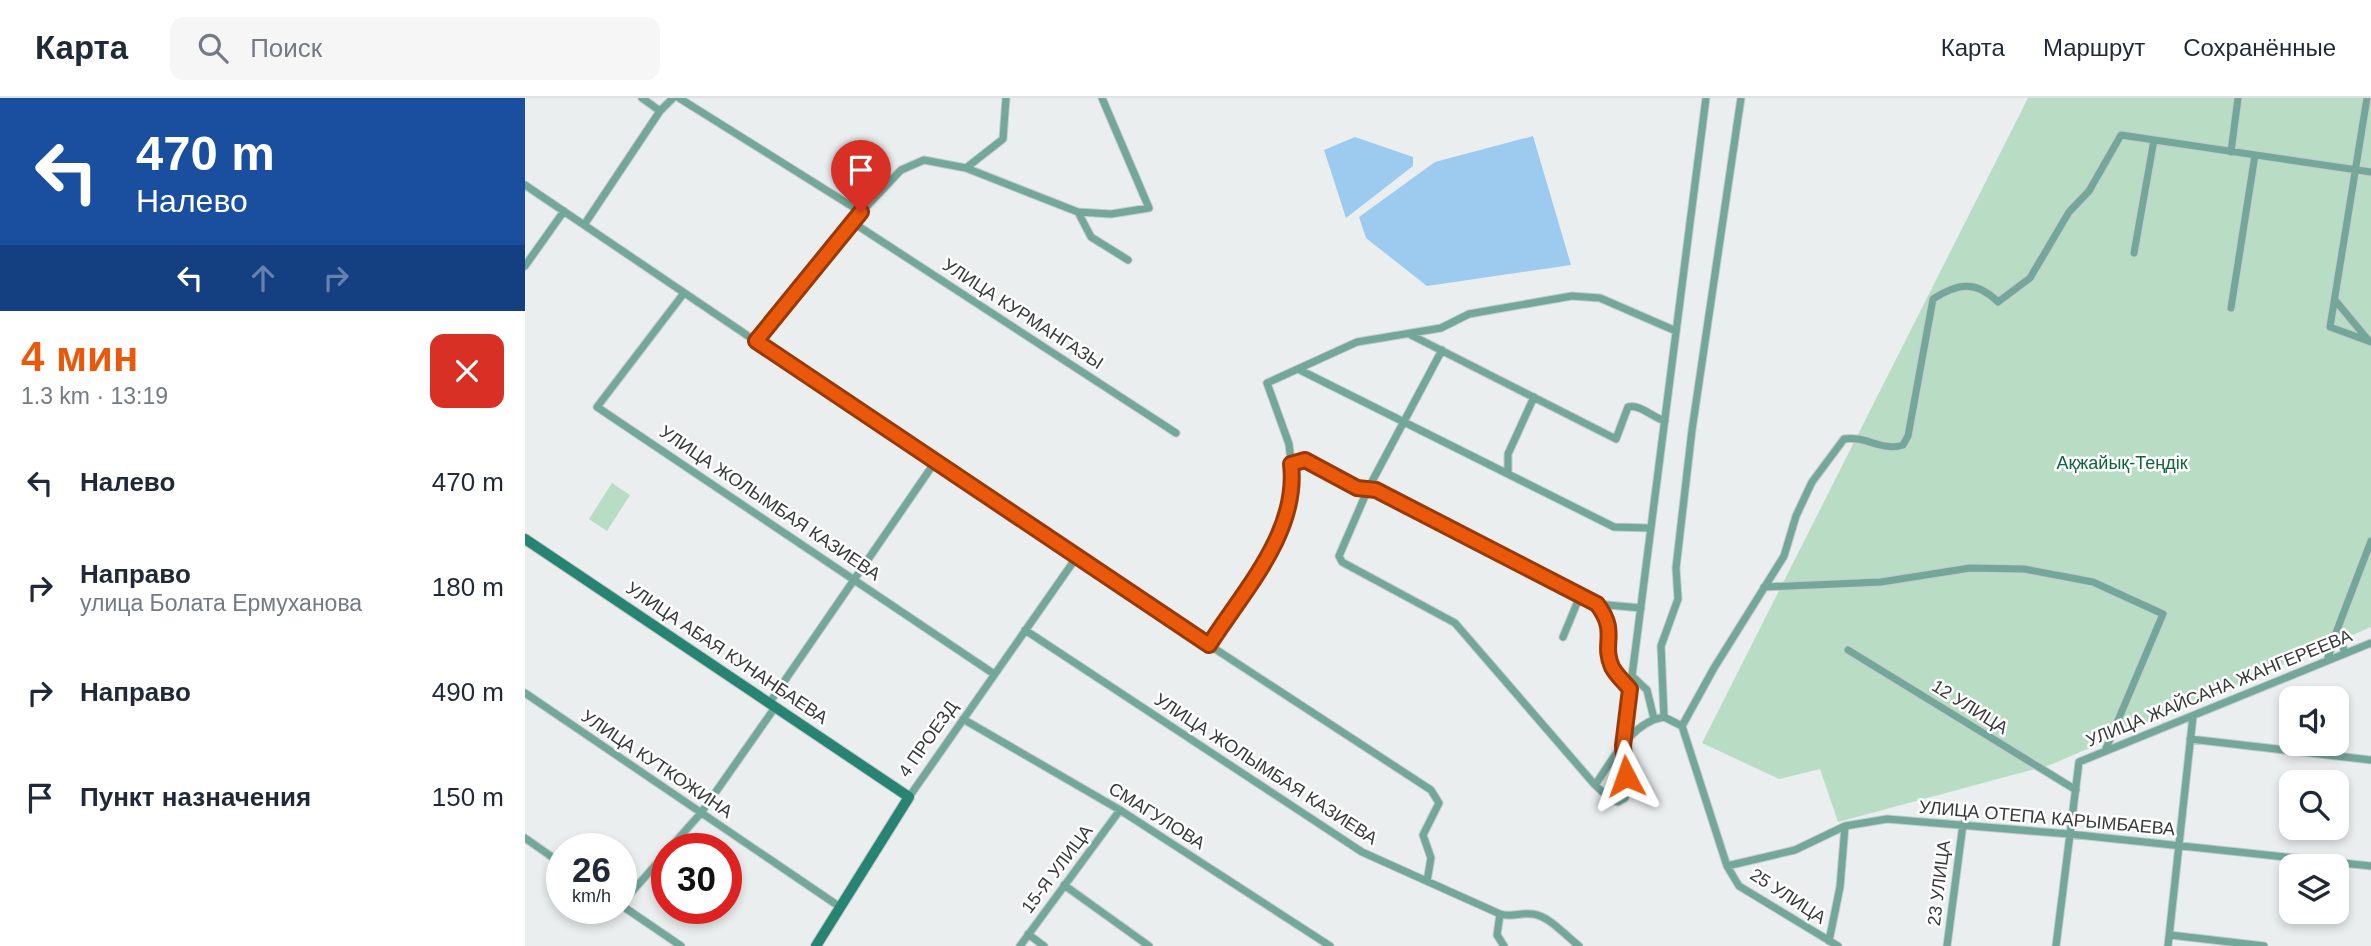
<!DOCTYPE html>
<html lang="ru">
<head>
<meta charset="utf-8">
<style>
	body { margin:0; font-family:Helvetica,sans-serif; background:#f6f6f7; color:#1f2937; height:100vh; display:flex; flex-direction:column; font-size:26px; white-space:nowrap }
	* { box-sizing:border-box; margin:0 }
	p { font-size:23px; color:#747a83 }
	.icon { flex:none; width:38px; height:38px; fill:none; stroke:currentColor; stroke-width:2; stroke-linecap:round; stroke-linejoin:round }
	.map { position:relative; flex:1; overflow:hidden }
	.panel { display:flex; flex-direction:column; background:#fff; width:525px }
	.panel>* { flex:none }
	.top-card { background:#1a4fa0; color:#fff; overflow:hidden }
	.fabs { position:absolute; left:1754px; top:588px; display:grid; gap:14px }
	.fabs a { display:grid; place-items:center; width:70px; height:70px; border-radius:14px; background:#fff; box-shadow:0 4px 10px #0003; font-size:35px }
	.speed { position:absolute; left:21px; top:735px; display:flex; gap:14px; font-size:35px; font-weight:700; text-align:center }
	.speed>* { display:grid; place-content:center; width:91px; height:91px; border-radius:50%; background:#fff; box-shadow:0 4px 10px #0003; line-height:1 }
	.speed small { font-size:18px; font-weight:400 }
	.speed .limit { border:10px solid #d22; background:#fff; color:#111 }
	.pin { position:absolute; display:grid; place-items:center; width:60px; height:60px; color:#fff; margin:-72px -30px; border-radius:50% 50% 50% 0; rotate:-45deg; box-shadow:0 0 7px #0007 }
	.pin .icon { rotate:45deg }
	.me { position:absolute; width:77px; margin:-38px; rotate:356deg; stroke-linejoin:round; filter:drop-shadow(0 0 5px #0008) }
	.turn { display:flex; align-items:center; gap:24px; height:147px; padding:0 21px; font-size:32px }
	.turn .icon { width:91px; height:91px; stroke-width:2.5 }
	.turn b { display:block; font-size:49px; line-height:60px }
	.lanes { display:flex; align-items:center; height:66px; padding:0 21px; background:#0003; justify-content:center; gap:35px; direction:ltr }
	.lanes .off { opacity:.35 }
	.round { display:grid; place-items:center; flex:none; width:74px; height:74px; border-radius:14px; background:#f6f6f7 }
	.overview { display:flex; align-items:center; justify-content:space-between; height:119px; padding:0 21px }
	h1 { font-size:42px; font-weight:700; line-height:52px; color:#ea580c }
	ul { padding:0; list-style:none }
	li { display:flex; align-items:center; gap:21px; height:105px; padding:0 21px }
	li div { flex:1 }
	li b { display:block; font-size:26px }
	li em { font-style:normal }
	header { display:flex; align-items:center; gap:42px; box-sizing:border-box; height:98px; padding:0 35px; background:#fff; border-bottom:2px solid #e0e1e3 }
	header strong { font-size:33px }
	nav { display:flex; gap:38px; margin-inline-start:auto; font-size:24px }
	.search { width:490px; height:63px; background:#f6f6f7; display:flex; align-items:center; gap:18px; box-sizing:border-box; padding:0 24px; border-radius:14px; color:#747a83; font-size:26px }
	main { display:flex; flex:1; min-height:0 }
	.map>svg:first-child { display:block }
</style>
</head>
<body>
<header>
<strong>Карта</strong>
<div class="search"><svg class="icon" aria-label="search" viewBox="0 0 24 24"><circle cx="10" cy="10" r="6"/><path d="M15 15l6 6"/></svg>Поиск</div>
<nav><a>Карта</a><a>Маршрут</a><a>Сохранённые</a></nav>
</header>
<main>
<section class="panel">
<div class="top-card">
<div class="turn"><svg class="icon" aria-label="left" viewBox="0 0 24 24"><path d="M17 20v-9H6M10 6l-5 5 5 5"/></svg><div><b>470 m</b>Налево</div></div>
<div class="lanes"><svg class="icon" aria-label="left" viewBox="0 0 24 24"><path d="M17 20v-9H6M10 6l-5 5 5 5"/></svg><svg class="icon off" aria-label="ahead" viewBox="0 0 24 24"><path d="M12 20V5M6 11l6-6 6 6"/></svg><svg class="icon off" aria-label="right" viewBox="0 0 24 24"><path d="M7 20v-9h11M14 6l5 5-5 5"/></svg></div>
</div>
<div class="overview"><div><h1>4 мин</h1><p>1.3 km · 13:19</p></div><a class="round" style="background:#d93025;color:#fff"><svg class="icon" aria-label="close" viewBox="0 0 24 24"><path d="M6 6l12 12M18 6L6 18"/></svg></a></div>
<ul>
<li><svg class="icon" aria-label="left" viewBox="0 0 24 24"><path d="M17 20v-9H6M10 6l-5 5 5 5"/></svg><div><b>Налево</b></div><em>470 m</em></li>
<li><svg class="icon" aria-label="right" viewBox="0 0 24 24"><path d="M7 20v-9h11M14 6l5 5-5 5"/></svg><div><b>Направо</b><p>улица Болата Ермуханова</p></div><em>180 m</em></li>
<li><svg class="icon" aria-label="right" viewBox="0 0 24 24"><path d="M7 20v-9h11M14 6l5 5-5 5"/></svg><div><b>Направо</b></div><em>490 m</em></li>
<li><svg class="icon" aria-label="arrive" viewBox="0 0 24 24"><path d="M6 21V4h12l-3 4 3 4H6"/></svg><div><b>Пункт назначения</b></div><em>150 m</em></li>
</ul>
</section>
<div class="map">
<svg width="1846" height="848" viewBox="0 0 1846 848">
	<rect width="100%" height="100%" fill="#eaeeef"/>
	<!-- green -->
	<path fill="#b9ddc4" d="M 1503,0 L 1846,0 L 1846,529 L 1525,667 L 1313,724 L 1295,671 L 1254,681 L 1177,645 Z
		M 87,385 L 105,397 L 82,433 L 64,421 Z"/>
	<!-- water -->
	<path fill="#9dcbf0" d="M 1008,38 L 1046,167 L 902,188 L 841,140 L 834,119 L 910,64 Z
		M 830,39 L 888,59 L 888,68 L 821,120 L 799,52 Z"/>
	<g fill="none" stroke-linecap="round" stroke-linejoin="round">
		<defs>
			<path id="street" d="M 117,0 L 135,13
				M 154,0 L 336,114
				M 1842,0 L 1805,229 L 1846,244
				M 1706,54 L 1713,0
				M 441,70 L 478,41 L 481,0
				M 0,87 L 551,460 L 906,692 L 914,705 L 898,737 L 906,760 L 902,783
				M 553,114 L 566,139 L 603,162
				M 327,124 L 651,335
				M 59,127 L 135,13 L 148,0
				M 1609,155 L 1629,42
				M 0,168 L 39,113
				M 159,195 L 72,309 L 469,576
				M 1810,202 L 1844,243
				M 1706,210 L 1730,57
				M 884,236 L 1091,341 L 1103,309 C 1115,306 1127,319 1140,323
				M 231,243 L 327,124 L 376,72 L 399,62 L 441,70 L 553,114 L 586,116 L 624,110 L 577,0
				M 917,252 L 843,391 L 814,458 L 817,464 L 930,525 L 1070,687 L 1085,701 L 1093,704 L 1100,700 L 1098,648 L 1181,0
				M 775,272 L 1089,429 L 1126,430
				M 766,366 L 780,362 L 832,390 L 851,392 L 1072,506 L 1116,510
				M 983,376 L 983,356 L 1009,299
				M 1239,489 L 1356,484 L 1445,470 L 1499,471 L 1568,484 L 1638,516 L 1580,653
				M 1072,506 C 1094,535 1076,544 1087,569 C 1091,577 1100,585 1105,591
				M 500,532 L 837,754 L 975,816 L 972,837 L 979,848
				M 1038,539 L 1055,498
				M 684,547 L 753,445 L 764,413 L 768,382 L 764,346 L 742,285 L 832,244 L 916,230 L 944,216 L 1047,198 L 1075,200 L 1151,233
				M 1323,552 L 1551,692
				M 1820,555 L 1812,532 L 1846,443
				M 1802,563 L 1812,532
				M 1107,578 L 1122,592 L 1129,621
				M 0,595 L 315,809
				M 245,604 L 410,364
				M 1139,619 L 1136,548 L 1153,501 L 1151,470 L 1167,332 L 1216,0
				M 438,621 L 595,712 L 805,848
				M 1665,641 L 1846,662
				M 1070,687 C 1087,663 1106,624 1139,619 L 1157,628
				M 384,699 L 551,460
				M 0,740 L 37,766
				M 144,751 L 176,715 L 251,608
				M 1202,768 L 1270,752 L 1320,728 L 1362,721 L 1544,736 L 1846,768
				M 539,787 L 624,848
				M 96,806 L 142,754
				M 96,807 L 156,848
				M 975,816 C 987,820 996,814 1008,816 C 1024,818 1041,838 1054,848
				M 503,836 L 519,848
				M 1645,837 L 1739,848
				M 1304,843 L 1315,789 L 1320,728
				M 495,848 L 595,712
				M 1313,848 L 1214,788 L 1202,768 L 1157,628 L 1189,570 L 1259,458 L 1271,418 L 1287,384 L 1319,341 C 1340,337 1357,354 1378,347 L 1383,338 L 1408,201 C 1433,185 1451,182 1473,204 L 1505,180 L 1544,114 L 1564,93 L 1596,37 L 1846,74
				M 1422,848 L 1438,726
				M 1531,848 L 1554,664 L 1846,545
				M 1643,848 L 1668,618"/>
			<path id="secondary" d="M 0,441 L 384,699 L 291,848"/>
		</defs>
		<!-- street casing -->
		<use href="#street" stroke="#c6cacb" stroke-width="9"/>
		<!-- secondary casing -->
		<use href="#secondary" stroke="#c6cacb" stroke-width="12"/>
		<!-- street -->
		<use href="#street" stroke="#73a79a" stroke-width="7"/>
		<!-- secondary -->
		<use href="#secondary" stroke="#288472" stroke-width="10"/>
	</g>
	<g fill="none" stroke-linecap="round" stroke-linejoin="round">
		<defs>
			<path id="route" d="M 336,114 L 231,243 L 684,547 C 719,492 774,434 766,366 L 780,362 L 832,390 L 851,392 L 1072,506 C 1094,535 1076,544 1087,569 C 1091,577 1100,585 1105,591 L 1098,648 L 1101,678"/>
		</defs>
		<!-- route casing -->
		<use href="#route" stroke="#983908" stroke-width="18"/>
		<!-- route -->
		<use href="#route" stroke="#ea580c" stroke-width="12"/>
	</g>
	<g text-anchor="middle" stroke-width="5" stroke-linejoin="round" paint-order="stroke">
		<!-- street labels -->
		<g font-size="18" fill="#383939" stroke="#fff">
			<text transform="translate(498 216) rotate(33)" y="6">УЛИЦА КУРМАНГАЗЫ</text>
			<text transform="translate(245 405) rotate(34)" y="6">УЛИЦА ЖОЛЫМБАЯ КАЗИЕВА</text>
			<text transform="translate(202 555) rotate(34)" y="6">УЛИЦА АБАЯ КУНАНБАЕВА</text>
			<text transform="translate(1694 590) rotate(-22)" y="6">УЛИЦА ЖАЙСАНА ЖАНГЕРЕЕВА</text>
			<text transform="translate(1445 609) rotate(32)" y="6">12 УЛИЦА</text>
			<text transform="translate(403 641) rotate(-55)" y="6">4 ПРОЕЗД</text>
			<text transform="translate(132 666) rotate(34)" y="6">УЛИЦА КУТКОЖИНА</text>
			<text transform="translate(741 671) rotate(33)" y="6">УЛИЦА ЖОЛЫМБАЯ КАЗИЕВА</text>
			<text transform="translate(632 718) rotate(32)" y="6">СМАГУЛОВА</text>
			<text transform="translate(1522 720) rotate(5)" y="6">УЛИЦА ОТЕПА КАРЫМБАЕВА</text>
			<text transform="translate(532 771) rotate(-53)" y="6">15-Я УЛИЦА</text>
			<text transform="translate(1414 785) rotate(-83)" y="6">23 УЛИЦА</text>
			<text transform="translate(1263 798) rotate(33)" y="6">25 УЛИЦА</text>
		</g>
		<!-- park labels -->
		<g font-size="18" fill="#12633a" stroke="#fff">
			<text x="1597" y="371">Ақжайық-Теңдік</text>
		</g>
	</g>
</svg>
<div class="fabs">
<a><svg class="icon" aria-label="sound" viewBox="0 0 24 24"><path d="M4 9h4l5-4v14l-5-4H4zM17 9q2 3 0 6"/></svg></a>
<a><svg class="icon" aria-label="search" viewBox="0 0 24 24"><circle cx="10" cy="10" r="6"/><path d="M15 15l6 6"/></svg></a>
<a><svg class="icon" aria-label="layers" viewBox="0 0 24 24"><path d="M12 4l9 5-9 5-9-5zM3 14l9 5 9-5"/></svg></a>
</div>
<div class="speed"><div>26<small>km/h</small></div><div class="limit">30</div></div>
<div class="pin" style="left:336px;top:114px;background:#d93025"><svg class="icon" aria-label="arrive" viewBox="0 0 24 24"><path d="M6 21V4h12l-3 4 3 4H6"/></svg></div>
<svg class="me" style="left:1101px;top:678px" viewBox="-20 -20 40 40"><path d="M0-17L14 15 0 8-14 15z" fill="#ea580c" stroke="#fff" stroke-width="4"/></svg>
</div>
</main>
</body>
</html>
